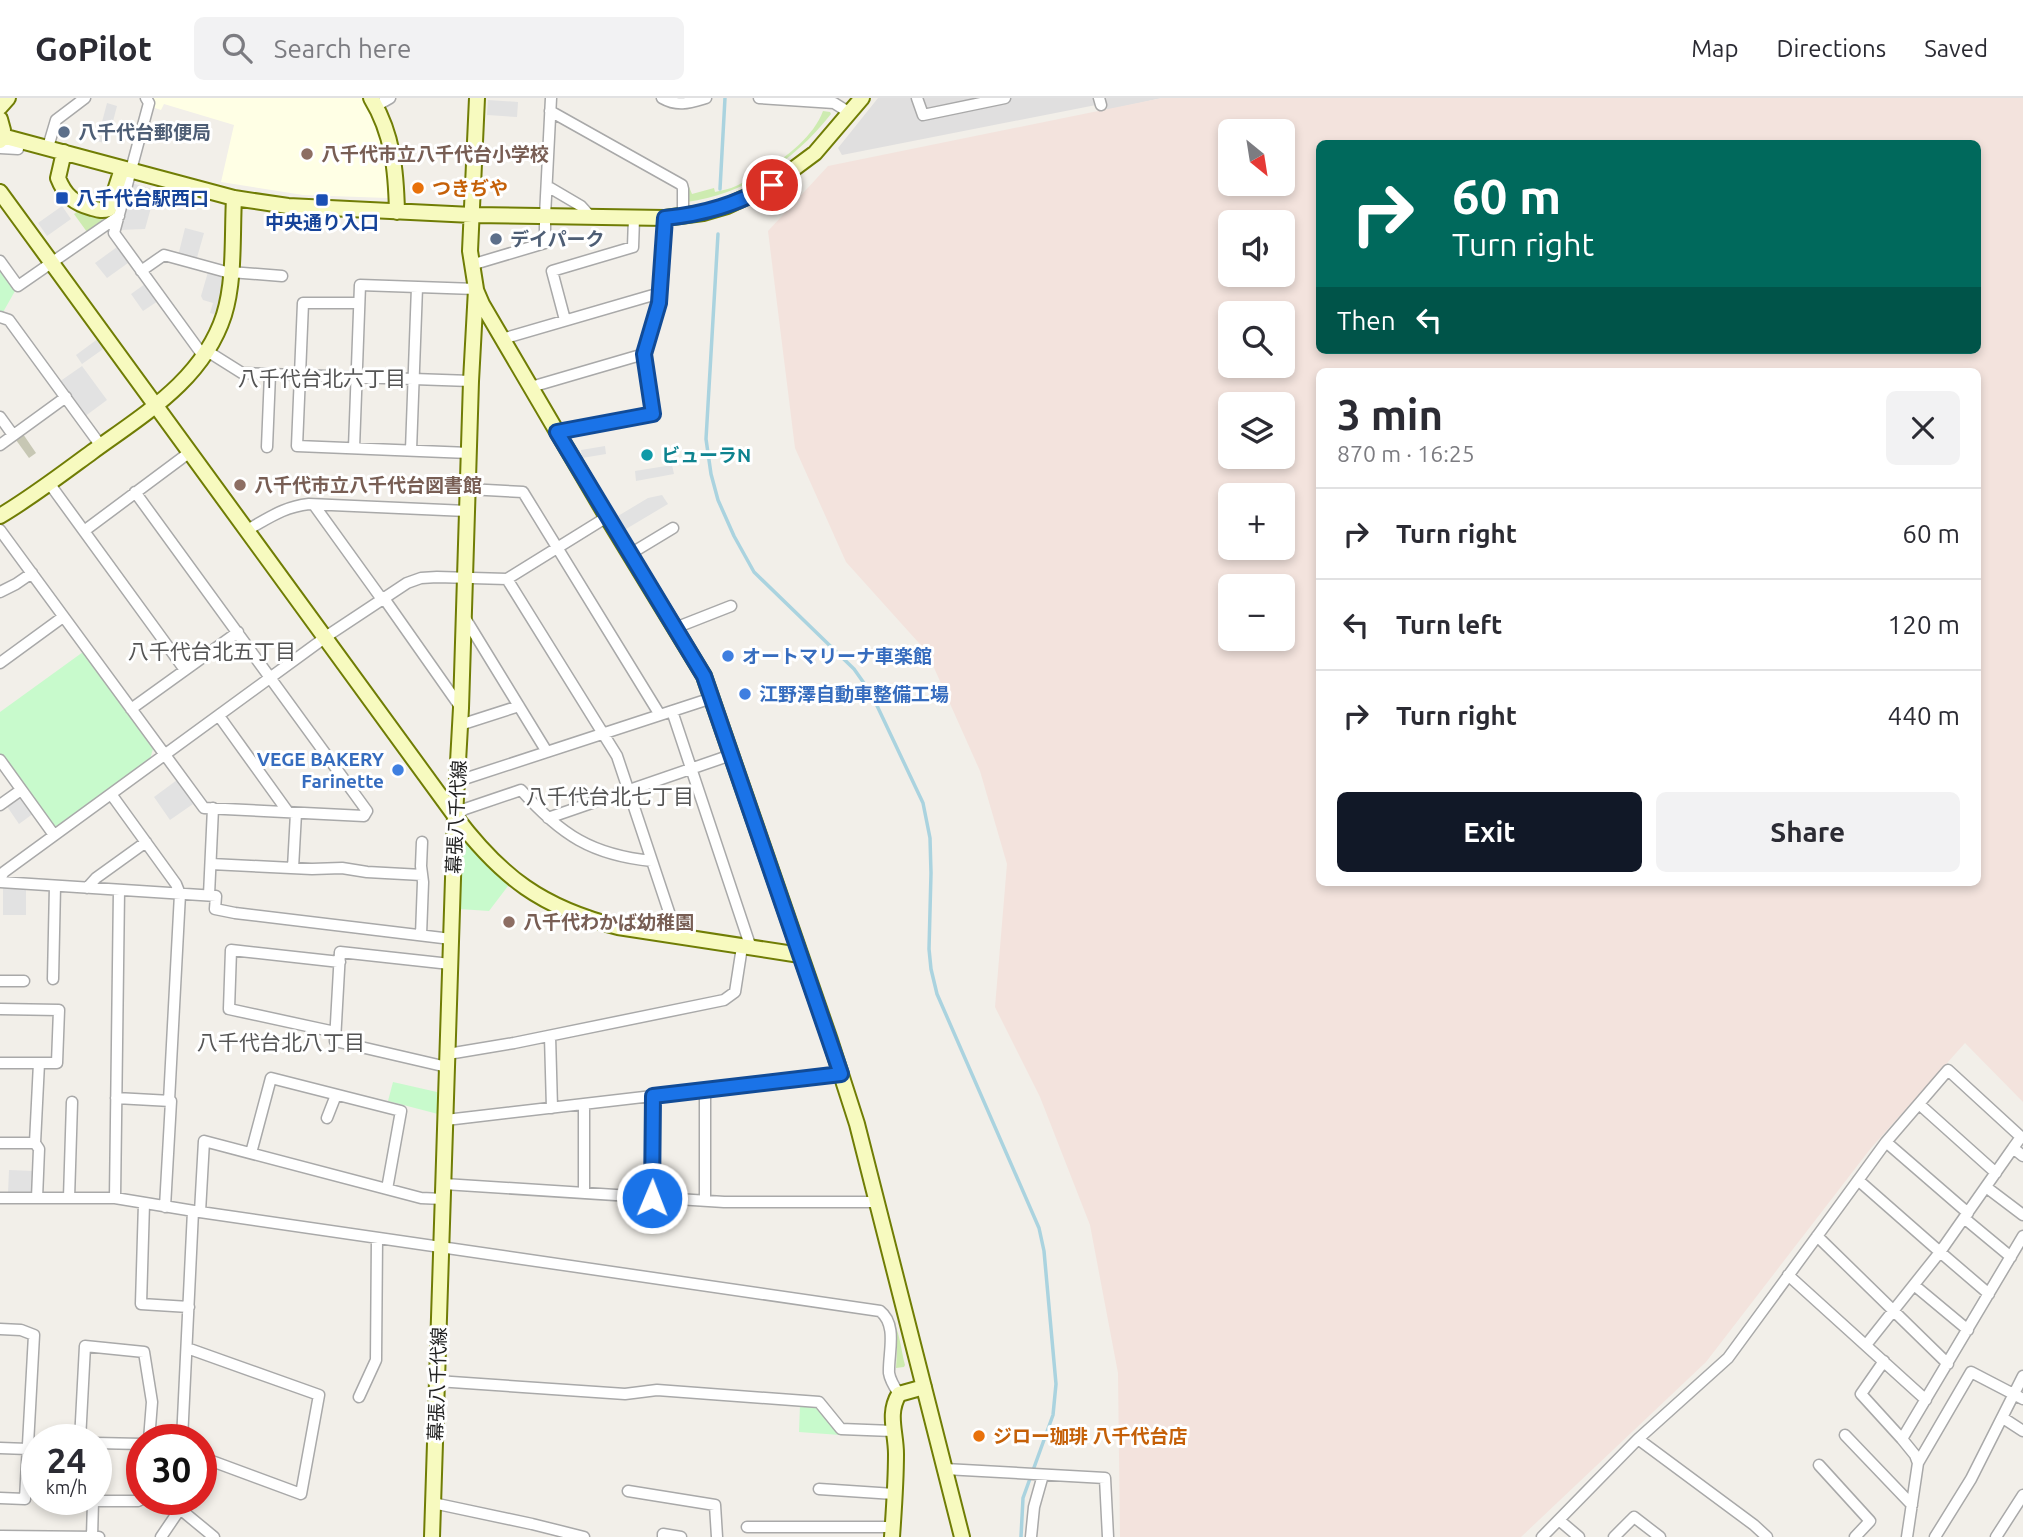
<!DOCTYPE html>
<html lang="en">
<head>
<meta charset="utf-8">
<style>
	body { margin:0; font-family:Ubuntu,"Noto Sans JP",sans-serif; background:#f2f2f3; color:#2b2b33; height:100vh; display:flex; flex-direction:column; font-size:26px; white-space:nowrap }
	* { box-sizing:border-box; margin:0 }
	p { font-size:23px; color:#7c7c81 }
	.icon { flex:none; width:38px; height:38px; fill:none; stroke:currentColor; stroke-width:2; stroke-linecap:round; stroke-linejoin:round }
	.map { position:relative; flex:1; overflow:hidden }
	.details { position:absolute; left:1316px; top:270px; width:665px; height:518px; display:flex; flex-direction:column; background:#fff; border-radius:10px; box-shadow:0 4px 10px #0003 }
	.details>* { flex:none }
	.top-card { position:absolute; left:1316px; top:42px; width:665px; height:214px; border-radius:10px; box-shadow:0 4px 10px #0003; background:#00695c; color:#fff; overflow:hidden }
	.needle { width:46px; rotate:150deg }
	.tools { position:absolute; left:1218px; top:21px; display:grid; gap:14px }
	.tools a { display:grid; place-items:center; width:77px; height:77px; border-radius:10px; background:#fff; box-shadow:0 4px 10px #0003; font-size:35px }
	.speed { position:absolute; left:21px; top:1326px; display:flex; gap:14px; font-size:35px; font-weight:700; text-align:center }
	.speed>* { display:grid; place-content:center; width:91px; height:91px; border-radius:50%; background:#fff; box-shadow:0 4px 10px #0003; line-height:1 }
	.speed small { font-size:18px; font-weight:400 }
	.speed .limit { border:10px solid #d22; background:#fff; color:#111 }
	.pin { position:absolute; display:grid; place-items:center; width:60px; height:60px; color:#fff; margin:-30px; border:4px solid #fff; border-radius:50%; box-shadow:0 2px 7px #0007 }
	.me { position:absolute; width:77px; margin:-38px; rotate:1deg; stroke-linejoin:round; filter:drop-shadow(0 0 5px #0008) }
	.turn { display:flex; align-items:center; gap:24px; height:147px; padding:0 21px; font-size:32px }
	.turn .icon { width:91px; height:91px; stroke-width:2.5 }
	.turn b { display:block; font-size:49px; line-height:60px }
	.then { display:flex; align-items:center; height:66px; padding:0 21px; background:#0003; gap:14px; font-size:26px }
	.round { display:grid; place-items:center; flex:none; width:74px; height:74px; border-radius:10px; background:#f2f2f3 }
	.headline { display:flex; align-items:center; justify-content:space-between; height:119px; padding:0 21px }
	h1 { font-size:42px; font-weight:700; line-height:52px }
	.button { display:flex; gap:14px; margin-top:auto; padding:14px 21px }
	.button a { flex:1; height:80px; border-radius:10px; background:#111827; color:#fff; font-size:28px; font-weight:700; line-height:80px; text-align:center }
	.button a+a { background:#f2f2f3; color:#2b2b33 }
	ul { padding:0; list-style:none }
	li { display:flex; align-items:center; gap:21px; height:91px; padding:0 21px; border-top:2px solid #e1e1e2 }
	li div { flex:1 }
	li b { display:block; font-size:26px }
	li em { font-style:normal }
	header { display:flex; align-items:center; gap:42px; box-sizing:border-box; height:98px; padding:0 35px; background:#fff; border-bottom:2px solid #e1e1e2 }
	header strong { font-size:33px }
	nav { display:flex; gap:38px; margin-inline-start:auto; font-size:24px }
	.search { width:490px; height:63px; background:#f2f2f3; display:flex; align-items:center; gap:18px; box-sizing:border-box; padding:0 24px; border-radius:10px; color:#7c7c81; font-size:26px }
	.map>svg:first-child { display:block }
</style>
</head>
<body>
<header>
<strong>GoPilot</strong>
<div class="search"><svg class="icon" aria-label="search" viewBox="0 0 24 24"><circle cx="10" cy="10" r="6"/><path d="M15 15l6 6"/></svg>Search here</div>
<nav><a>Map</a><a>Directions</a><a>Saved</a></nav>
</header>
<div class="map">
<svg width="2023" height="1439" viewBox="0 0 2023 1439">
	<rect width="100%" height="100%" fill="#f2efe9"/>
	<!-- residential -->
	<path fill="#e0dfdf" d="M 878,0 L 1094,0 L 1096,7 L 842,57 L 838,50 Z
		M 1104,0 L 1162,0 L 1107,12 Z"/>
	<!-- education -->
	<path fill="#ffffe5" d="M 151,0 L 363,0 L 377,27 L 384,47 L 387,64 L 388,100 L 303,97 L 221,84 L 234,27 L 164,6 L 161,12 L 152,9 Z"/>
	<!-- military -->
	<path fill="#f3e3dd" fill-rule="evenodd" d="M 1162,0 L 2023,0 L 2023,1004 L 1965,945 L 1871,1050 L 1706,1264 L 1521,1439 L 1120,1439 L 1118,1275 L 1090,1127 L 1040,999 L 995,909 L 1007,766 L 980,673 L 927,554 L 846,464 L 795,350 L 768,133 L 828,68 ZM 1230,33 L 1283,33 L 1283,86 L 1230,86 ZM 1320,46 L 1978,46 L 1978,252 L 1320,252 ZM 1230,124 L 1283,124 L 1283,177 L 1230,177 ZM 1283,215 L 1283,268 L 1230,268 L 1230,215 ZM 1978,273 L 1978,784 L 1320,784 L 1320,273 ZM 1283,306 L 1283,359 L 1230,359 L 1230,306 ZM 1230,397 L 1283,397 L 1283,450 L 1230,450 ZM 1283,488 L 1283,541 L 1230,541 L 1230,488 Z"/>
	<!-- construction -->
	<path fill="#c7c7b4" d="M 23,336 L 36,355 L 29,360 L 16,342 Z"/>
	<!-- grass -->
	<path fill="#cdebb0" d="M 823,13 L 830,14 L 831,16 C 795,62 745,96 687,104 L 687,84 L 692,96 L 714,90 L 715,94 C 722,92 730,91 736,88 C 766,74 811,46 823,13 Z
		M 77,114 L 102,118 L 103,124 L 87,134 L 74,116 Z
		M 881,1208 C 899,1219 900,1248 905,1267 L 904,1269 L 896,1270 C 897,1255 899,1228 890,1216 C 888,1213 884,1211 881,1208 Z"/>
	<!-- park -->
	<path fill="#c8facc" d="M 0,173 L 15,193 L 2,216 L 0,216 Z
		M 83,554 L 153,651 L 150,661 L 55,730 L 0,656 L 0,614 Z
		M 465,744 L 508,788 L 489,813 L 459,811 L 461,747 Z
		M 393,984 L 437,994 L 438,1016 L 388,1003 Z
		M 800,1307 L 817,1309 L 840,1337 L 799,1334 Z"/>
	<!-- parking -->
	<path fill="#e2e2e2" d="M 488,2 L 518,4 L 517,19 L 487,17 Z
		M 107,5 L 117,8 L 107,46 L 97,43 Z
		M 131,85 L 156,92 L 145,131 L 118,132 Z
		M 62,108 L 71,121 L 47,138 L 38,125 Z
		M 185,130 L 204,135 L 196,163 L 178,158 Z
		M 117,149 L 128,165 L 107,180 L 95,165 Z
		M 208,174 L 224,179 L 225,181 L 224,194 L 217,217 L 210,215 L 213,205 L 203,202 L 201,198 Z
		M 145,186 L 158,203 L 143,213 L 131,196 Z
		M 99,240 L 106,249 L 82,266 L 76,257 Z
		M 82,268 L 107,302 L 84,319 L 59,284 Z
		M 605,348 L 606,356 L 582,360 L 581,352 Z
		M 672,367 L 674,376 L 636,383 L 635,373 Z
		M 662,397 L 668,406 L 626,431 L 618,418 L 648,400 Z
		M 177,682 L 193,706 L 170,722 L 154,699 Z
		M 17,698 L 22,699 L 34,715 L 19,726 L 6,707 Z
		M 3,788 L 26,789 L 26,817 L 3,817 Z
		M 9,1072 L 34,1073 L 33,1093 L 30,1096 L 8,1095 Z"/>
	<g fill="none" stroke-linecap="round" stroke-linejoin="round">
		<!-- stream -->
		<path stroke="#aad3df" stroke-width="3.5" d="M 720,91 L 725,0
			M 718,136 L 706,341 L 711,376 L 718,402 L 734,438 L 754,474 L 854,571 L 871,595 L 923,705 L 930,740 L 931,775 L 929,851 L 931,871 L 937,896 L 1039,1130 L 1044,1153 L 1056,1286 L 1053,1317 L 1023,1400 L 1021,1439"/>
		<defs>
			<path id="street" d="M 146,0 L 149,5 L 114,135 L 204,259
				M 662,0 C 678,9 689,5 706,0
				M 759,0 L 834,5 L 850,15
				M 917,0 L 923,17 L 1005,0
				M 1099,0 L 1101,7
				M 376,8 L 390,0
				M 550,13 L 682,87 L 683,91 L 683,118
				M 48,49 L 56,22 L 85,0
				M 0,50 L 18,51
				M 547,88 L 581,108 L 591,119
				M 0,163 L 18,188 L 119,118
				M 471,167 L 545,145 L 545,118 L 551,0
				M 141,173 L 164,157 L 230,175
				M 230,174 L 282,178
				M 359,205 L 303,205 L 297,348 L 469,355
				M 0,219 L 9,222 L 101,348
				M 565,222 L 552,173 L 633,149 L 634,120
				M 502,241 L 660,195
				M 207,253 L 242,275 L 471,283
				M 531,289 L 644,256
				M 0,319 L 13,337
				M 557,334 L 653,316 L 644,256 L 659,205 L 665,120
				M 0,347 L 66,299
				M 267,349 L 270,276
				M 354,350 L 360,187 L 476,191
				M 411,352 L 417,189
				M 49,385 L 185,572
				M 468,391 L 523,394 L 660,617
				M 314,407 L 381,500
				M 0,432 L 204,710 L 364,718 L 367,713 L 135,394
				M 247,432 C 269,420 283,409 309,406 L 467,413
				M 84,433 L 190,354
				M 630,456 L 673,430
				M 507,481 L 617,658 L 677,838
				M 0,494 L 16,486 L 32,475
				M 383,499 L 461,610
				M 465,520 L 547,654
				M 675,530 L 731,508
				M 0,565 L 63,519
				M 131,611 L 238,534
				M 672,613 L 751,850
				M 219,618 L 288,714
				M 460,627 L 519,608
				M 0,662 L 54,737
				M 458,683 L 712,600
				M 111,696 L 176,786 L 180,796 L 169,1003
				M 0,707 L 21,692
				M 455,718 L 465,711 L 521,692 C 561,737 592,757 652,763
				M 548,720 L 731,657
				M 211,766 L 312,771 L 342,770 L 367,774 L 422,777
				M 293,770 L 296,715
				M 0,780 L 4,774 L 330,536 L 407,485 L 421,480 L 437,479 L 507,481 L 607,419
				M 0,784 L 216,798 L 215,811 L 235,815 L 451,841
				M 87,790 L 96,780 L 146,744
				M 209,797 L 213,710
				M 421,837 L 423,784 L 421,768 L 422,744
				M 53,881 L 55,788
				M 0,883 L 24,883
				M 0,911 L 59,912 L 57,965 L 0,965
				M 335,934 L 229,911 L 231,852 L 340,864
				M 550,938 L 552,1010
				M 448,956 L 514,945 L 724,902 L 735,894 L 742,849
				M 447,969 L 335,943 L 340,854 L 450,866
				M 705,992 L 705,1103
				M 116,1000 L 171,1003 L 165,1109
				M 584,1006 L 584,1095
				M 1919,1006 L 1996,1075
				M 327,1020 L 336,997
				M 446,1022 L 841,976
				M 1886,1044 L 1968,1115
				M 0,1045 L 35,1045
				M 251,1055 L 271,980 L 401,1013 L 387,1091
				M 1858,1082 L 1940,1154 L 2013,1050
				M 444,1086 L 724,1104 L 878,1104
				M 1986,1089 L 2023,1117
				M 0,1100 L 115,1100 L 200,1114 L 880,1213 C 898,1227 888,1256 889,1275 C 890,1282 895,1290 899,1296
				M 37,1100 L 39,1051 L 35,1045 L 39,965
				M 69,1100 L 72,1004
				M 115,1100 L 119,792
				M 652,1100 L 653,998
				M 144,1105 L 141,1206 L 189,1209
				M 200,1114 L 204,1043 L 421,1100 L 443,1101
				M 1964,1120 L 2011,1159
				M 1817,1138 L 1948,1266
				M 1788,1177 L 1926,1302
				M 1914,1187 L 1968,1232
				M 0,1231 L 21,1232 L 34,1237 L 25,1401 L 0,1400
				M 1866,1247 L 1940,1154 L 1989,1196
				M 187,1250 L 319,1297 L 301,1396 L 201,1359
				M 1884,1263 L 1861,1296 L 1902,1341
				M 437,1283 L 625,1296 L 657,1292 L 819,1304 L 841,1331 L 893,1333
				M 359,1299 L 376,1262 L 377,1140
				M 2003,1320 L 2023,1333
				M 1845,1337 L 1912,1407
				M 1638,1341 L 1754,1427 L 1767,1439
				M 80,1342 L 85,1248 L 144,1254 L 152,1304 L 149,1342
				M 182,1342 L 193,1113
				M 96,1345 L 142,1346
				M 0,1350 L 28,1351
				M 1918,1365 L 1971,1274 L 2023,1301
				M 1819,1367 L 1870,1423 L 1855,1439
				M 945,1371 L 1105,1380 L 1108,1439
				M 819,1391 L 894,1396
				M 628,1393 L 715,1407 L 717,1439
				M 77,1402 L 93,1403 L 92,1439
				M 93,1403 L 138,1403 L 142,1401
				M 433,1405 L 532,1426 L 584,1439
				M 180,1411 L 214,1439
				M 1559,1422 L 1579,1439
				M 747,1429 L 892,1429
				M 0,1438 L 99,1439
				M 161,1439 L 180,1411 L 180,1402
				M 663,1439 L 663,1436 L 681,1439
				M 1031,1439 L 1034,1409 L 1043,1377
				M 1542,1439 L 1638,1341 L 1728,1260 L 1886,1044 L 1948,972 L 2021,1039 L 2013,1050 L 2023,1058
				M 1614,1439 L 1634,1419 L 1660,1439
				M 1907,1439 L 1918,1365 L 1915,1357 L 1902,1341 L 2023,1138
				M 1935,1439 L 1971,1381 L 2023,1278
				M 1996,1439 L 2023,1397"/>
			<path id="secondary" d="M 371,0 C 393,36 396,73 397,114
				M 0,9 L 8,0
				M 0,21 L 3,32 L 0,43
				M 2,38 L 234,100 L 288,108 L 472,117 L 665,120 L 703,115 L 727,108 L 772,87 L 815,55 L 862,0
				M 64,54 L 58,80 C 65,98 74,105 92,110 C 99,112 102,113 109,111 L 122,71
				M 0,94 L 455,718 C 501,779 542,810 618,829 L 800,857
				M 476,192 L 482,206 L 607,419 L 704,578 L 830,942 L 857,1026 L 962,1439
				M 0,418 C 32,399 62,376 92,354 C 144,316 203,282 224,217 C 235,182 232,137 234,100
				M 432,1439 L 455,718 L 461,610 L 471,283 L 476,191 L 470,153 L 477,0
				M 892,1439 C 894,1411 896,1383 896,1356 C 896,1334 887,1316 899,1296 L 924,1289"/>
		</defs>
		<!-- street casing -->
		<use href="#street" stroke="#a9a9a9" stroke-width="13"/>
		<!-- secondary casing -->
		<use href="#secondary" stroke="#707d05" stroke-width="18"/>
		<!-- street -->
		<use href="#street" stroke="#fff" stroke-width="10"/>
		<!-- secondary -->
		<use href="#secondary" stroke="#f7fabf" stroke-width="14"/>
	</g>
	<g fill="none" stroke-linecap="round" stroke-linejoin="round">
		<defs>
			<path id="route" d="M 652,1100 L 653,998 L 841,976 L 704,578 L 557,334 L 653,316 L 644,256 L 659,205 L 665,120 C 705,116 736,106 772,87"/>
		</defs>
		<!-- route casing -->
		<use href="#route" stroke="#114b97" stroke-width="18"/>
		<!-- route -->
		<use href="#route" stroke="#1a73e8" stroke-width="12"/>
	</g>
	<!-- markers -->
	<g fill="#5c6f8a" stroke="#fff" stroke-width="2.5">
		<circle cx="64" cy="34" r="7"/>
		<circle cx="496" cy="141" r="7"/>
	</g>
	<g fill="#8d6e63" stroke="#fff" stroke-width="2.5">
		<circle cx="307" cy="56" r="7"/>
		<circle cx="240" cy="387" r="7"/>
		<circle cx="509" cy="824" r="7"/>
	</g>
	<g fill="#e8710a" stroke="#fff" stroke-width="2.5">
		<circle cx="418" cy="90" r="7"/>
		<circle cx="979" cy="1338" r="7"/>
	</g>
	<g fill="#1a4fb4" stroke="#fff" stroke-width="2.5">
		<rect x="55" y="93" width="14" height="14" rx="3.5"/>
		<rect x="315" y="95" width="14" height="14" rx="3.5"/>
	</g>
	<circle fill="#0f9aa8" stroke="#fff" stroke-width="2.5" cx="647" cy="357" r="7"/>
	<g fill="#3f7fe0" stroke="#fff" stroke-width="2.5">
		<circle cx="728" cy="558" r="7"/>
		<circle cx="745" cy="596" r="7"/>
		<circle cx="398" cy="672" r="7"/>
	</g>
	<g text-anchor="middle" stroke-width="6" stroke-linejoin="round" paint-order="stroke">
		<!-- service labels -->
		<g font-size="19" font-weight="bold" fill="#4e5e75" stroke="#fff" text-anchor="start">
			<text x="78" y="41">八千代台郵便局</text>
			<text x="510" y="148">デイパーク</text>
		</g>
		<!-- education labels -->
		<g font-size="19" font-weight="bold" fill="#785e54" stroke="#fff" text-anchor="start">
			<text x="321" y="63">八千代市立八千代台小学校</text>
			<text x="254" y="394">八千代市立八千代台図書館</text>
			<text x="523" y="831">八千代わかば幼稚園</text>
		</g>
		<!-- food labels -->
		<g font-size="19" font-weight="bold" fill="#c56008" stroke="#fff" text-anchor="start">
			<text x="432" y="97">つきぢや</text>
			<text x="993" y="1345">ジロー珈琲 八千代台店</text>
		</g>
		<!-- transit labels -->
		<g font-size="19" font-weight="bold" fill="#164399" stroke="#fff" text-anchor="start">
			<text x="76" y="107">八千代台駅西口</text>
			<text x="322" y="131" text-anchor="middle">中央通り入口</text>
		</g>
		<!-- culture labels -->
		<g font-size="19" font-weight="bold" fill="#0d838f" stroke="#fff" text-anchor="start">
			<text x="661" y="364">ビューラN</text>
		</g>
		<!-- shop labels -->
		<g font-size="19" font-weight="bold" fill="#366cbe" stroke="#fff" text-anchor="start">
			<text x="742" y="565">オートマリーナ車楽館</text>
			<text x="759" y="603">江野澤自動車整備工場</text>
			<text x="384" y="668" text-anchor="end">VEGE BAKERY<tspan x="384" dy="22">Farinette</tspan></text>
		</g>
		<!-- street labels -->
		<g font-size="19" fill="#222" stroke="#fff">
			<text transform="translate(456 719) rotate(-87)" y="7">幕張八千代線</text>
			<text transform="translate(437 1286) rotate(-88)" y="7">幕張八千代線</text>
		</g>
		<!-- neighbourhood labels -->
		<g font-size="21" fill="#555" stroke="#fff">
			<text x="322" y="288">八千代台北六丁目</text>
			<text x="212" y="561">八千代台北五丁目</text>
			<text x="610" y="706">八千代台北七丁目</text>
			<text x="281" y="952">八千代台北八丁目</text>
		</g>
	</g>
</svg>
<div class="tools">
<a><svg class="needle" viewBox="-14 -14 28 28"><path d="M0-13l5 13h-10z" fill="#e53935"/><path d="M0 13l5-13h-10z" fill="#7c7c81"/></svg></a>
<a><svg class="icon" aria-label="sound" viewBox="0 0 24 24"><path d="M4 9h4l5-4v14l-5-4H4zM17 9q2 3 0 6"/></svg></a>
<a><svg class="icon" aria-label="search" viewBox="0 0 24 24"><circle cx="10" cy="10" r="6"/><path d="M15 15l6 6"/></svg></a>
<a><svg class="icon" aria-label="layers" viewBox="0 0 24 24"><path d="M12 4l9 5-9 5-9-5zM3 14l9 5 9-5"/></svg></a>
<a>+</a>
<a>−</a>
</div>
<div class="speed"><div>24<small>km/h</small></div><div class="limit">30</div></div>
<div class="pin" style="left:772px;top:87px;background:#d93025"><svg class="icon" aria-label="arrive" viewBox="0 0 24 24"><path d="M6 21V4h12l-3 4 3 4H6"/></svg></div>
<svg class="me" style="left:652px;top:1100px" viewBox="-20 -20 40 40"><circle r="17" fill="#1a73e8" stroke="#fff" stroke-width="3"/><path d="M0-11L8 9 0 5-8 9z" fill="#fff"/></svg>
<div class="top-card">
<div class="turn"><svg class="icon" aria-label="right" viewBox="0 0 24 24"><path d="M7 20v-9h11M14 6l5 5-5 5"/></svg><div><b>60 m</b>Turn right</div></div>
<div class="then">Then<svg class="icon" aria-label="left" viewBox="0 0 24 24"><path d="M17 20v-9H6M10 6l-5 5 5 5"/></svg></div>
</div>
<section class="details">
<div class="headline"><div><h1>3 min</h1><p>870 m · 16:25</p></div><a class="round"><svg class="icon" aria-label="close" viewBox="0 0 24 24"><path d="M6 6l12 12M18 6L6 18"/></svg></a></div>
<ul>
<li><svg class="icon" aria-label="right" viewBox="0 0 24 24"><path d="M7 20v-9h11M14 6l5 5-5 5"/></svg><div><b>Turn right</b></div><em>60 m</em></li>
<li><svg class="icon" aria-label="left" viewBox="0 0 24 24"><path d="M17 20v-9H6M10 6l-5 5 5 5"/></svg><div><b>Turn left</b></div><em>120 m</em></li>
<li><svg class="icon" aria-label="right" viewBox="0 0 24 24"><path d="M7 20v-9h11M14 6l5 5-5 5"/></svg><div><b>Turn right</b></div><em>440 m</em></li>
</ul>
<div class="button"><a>Exit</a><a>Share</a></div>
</section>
</div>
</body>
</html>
